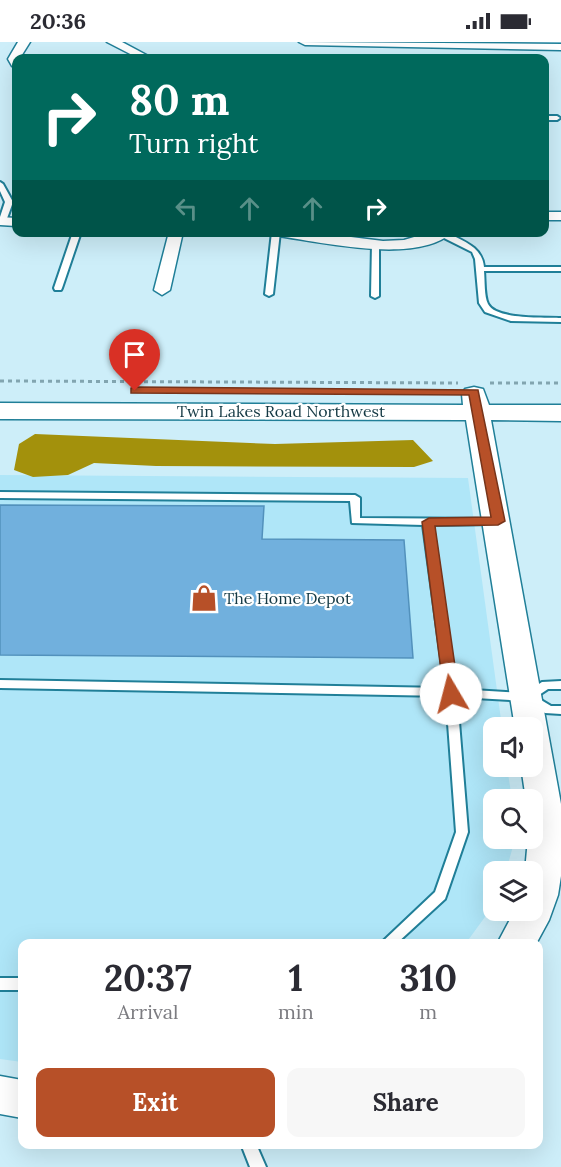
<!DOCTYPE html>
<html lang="en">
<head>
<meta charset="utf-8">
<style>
	body { margin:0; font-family:Lora,serif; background:#f7f7f7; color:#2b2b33; height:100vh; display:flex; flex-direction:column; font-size:22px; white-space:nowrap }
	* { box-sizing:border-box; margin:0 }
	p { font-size:20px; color:#7c7c81 }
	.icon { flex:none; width:33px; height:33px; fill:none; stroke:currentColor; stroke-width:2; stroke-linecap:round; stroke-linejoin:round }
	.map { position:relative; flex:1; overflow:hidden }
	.sheet { position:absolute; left:18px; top:897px; width:525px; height:210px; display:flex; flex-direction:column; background:#fff; border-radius:12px; box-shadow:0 6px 24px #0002 }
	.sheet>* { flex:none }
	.banner { position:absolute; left:12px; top:12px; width:537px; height:183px; border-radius:12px; box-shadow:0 6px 24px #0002; background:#00695c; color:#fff; overflow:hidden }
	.controls { position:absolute; left:483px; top:675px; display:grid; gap:12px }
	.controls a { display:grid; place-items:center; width:60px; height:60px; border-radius:12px; background:#fff; box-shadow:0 6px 24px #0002; font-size:30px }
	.pin { position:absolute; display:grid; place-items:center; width:51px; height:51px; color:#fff; margin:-62px -26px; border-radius:50% 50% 50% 0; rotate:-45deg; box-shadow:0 0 6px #0007 }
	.pin .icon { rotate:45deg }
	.me { position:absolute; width:66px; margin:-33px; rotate:352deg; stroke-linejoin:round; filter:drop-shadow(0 0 4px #0008) }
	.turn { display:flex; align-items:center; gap:21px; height:126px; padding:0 18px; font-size:27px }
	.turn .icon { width:78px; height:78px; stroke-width:2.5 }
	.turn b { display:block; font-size:42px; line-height:51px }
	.lanes { display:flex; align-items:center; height:57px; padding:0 18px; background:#0003; justify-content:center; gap:30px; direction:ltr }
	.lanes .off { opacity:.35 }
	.eta { display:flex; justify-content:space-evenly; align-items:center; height:102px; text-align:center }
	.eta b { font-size:36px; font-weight:800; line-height:42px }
	.button { display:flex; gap:12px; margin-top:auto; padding:12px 18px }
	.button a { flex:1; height:69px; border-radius:12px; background:#b75028; color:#fff; font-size:24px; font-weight:800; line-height:69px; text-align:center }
	.button a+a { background:#f7f7f7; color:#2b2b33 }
	.status { display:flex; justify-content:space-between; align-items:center; height:42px; padding:0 30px; background:#fff; direction:ltr }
	.status svg { height:16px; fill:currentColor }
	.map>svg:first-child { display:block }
</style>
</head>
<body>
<div class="status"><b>20:36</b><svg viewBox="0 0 49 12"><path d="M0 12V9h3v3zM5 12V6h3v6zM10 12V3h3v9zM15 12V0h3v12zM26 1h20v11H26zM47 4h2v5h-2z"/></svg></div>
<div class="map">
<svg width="561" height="1125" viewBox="0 0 561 1125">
	<rect width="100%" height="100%" fill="#cdeef9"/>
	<!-- built -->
	<path fill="#afe6f8" d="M 0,433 L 468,436 L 502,685 L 494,686 L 494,724 L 507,725 L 512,757 L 494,758 L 494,796 L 515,797 L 506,829 L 494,830 L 493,864 L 466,901 L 22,902 L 22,1020 L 0,1017 Z"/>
	<!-- water -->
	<path fill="#a3910c" d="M 35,392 L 275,402 L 413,398 L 433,419 L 414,425 L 156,424 L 94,421 L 68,433 L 33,435 L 14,428 L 19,402 Z"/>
	<!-- building -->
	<path fill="#71b0dd" stroke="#5291bc" stroke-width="1.5" d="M 0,463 L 264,464 L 262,497 L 404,498 L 413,616 L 0,613 Z"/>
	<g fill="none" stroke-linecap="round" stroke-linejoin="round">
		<defs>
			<path id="lane" d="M 544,74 L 557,74 L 560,76 L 557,78 L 544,78 Z
				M 0,140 L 3,142 L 13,160 L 6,179 L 2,181 L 0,181 L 0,175 L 5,160 L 0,149 Z
				M 73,190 L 81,190 L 62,246 L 61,248 L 55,248 L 54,246 Z
				M 272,190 L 280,190 L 273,252 L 269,254 L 265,252 Z
				M 440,190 L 446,190 C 462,199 482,204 484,225 L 561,225 L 561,229 L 484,229 C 485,239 484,254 488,262 C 496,278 545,275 561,276 L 561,280 L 511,279 L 485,270 L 479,261 L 475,217 L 472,210 L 440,194 Z
				M 372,201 L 379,203 L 379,254 L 375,256 L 371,254 Z
				M 0,450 L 355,453 L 360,456 L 360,476 L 497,477 L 499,479 L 494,482 L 433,483 L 456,647 L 525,651 L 542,640 L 561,639 L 561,647 L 548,647 L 536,655 L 551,664 L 561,664 L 561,672 L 545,671 L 525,659 L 457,655 L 468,790 L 445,857 L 396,902 L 380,902 L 435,850 L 456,790 L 446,654 L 0,646 L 0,638 L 445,646 L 423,483 L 352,481 L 350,459 L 0,456 Z
				M 0,936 L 22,936 L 22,948 L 0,948 Z
				M 241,1102 L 256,1102 L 266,1125 L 250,1125 Z"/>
			<path id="street" d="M 18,0 L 30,0 L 20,16 L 16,16 L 16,25 L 12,24 L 8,17 Z
				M 107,0 L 122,0 L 152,16 L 138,16 Z
				M 299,0 L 561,2 L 561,8 L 305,3 Z
				M 544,170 L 561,170 L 561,178 L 544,178 Z
				M 0,175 L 16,176 L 16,184 L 0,183 Z
				M 169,190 L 183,190 L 170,248 L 162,253 L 154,248 Z
				M 271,190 L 311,190 L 383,199 L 404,198 L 431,190 L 452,190 C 419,223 320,200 278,194 Z"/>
			<path id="secondary" d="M 474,345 L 483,347 L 489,363 L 561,363 L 561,379 L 491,378 L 561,762 L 561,834 L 558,853 L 549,878 L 536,902 L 497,902 L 515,868 L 532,868 L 532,830 L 525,830 L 528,796 L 532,796 L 532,758 L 526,758 L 521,724 L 532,724 L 532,686 L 515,686 L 466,378 L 0,377 L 0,361 L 463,363 L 462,352 L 465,347 Z
				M 0,1034 L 22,1038 L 22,1076 L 0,1072 Z"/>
		</defs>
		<!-- lane casing -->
		<use href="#lane" stroke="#207f98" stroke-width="4"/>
		<!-- street casing -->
		<use href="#street" stroke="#207f98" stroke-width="3"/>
		<!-- secondary casing -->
		<use href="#secondary" stroke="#207f98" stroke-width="3"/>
		<!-- path -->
		<path stroke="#82a5b0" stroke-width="3" stroke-dasharray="4 4" stroke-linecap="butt" d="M 0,339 L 458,341
			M 490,341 L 561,341"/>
		<!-- lane -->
		<use href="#lane" fill="#fff" fill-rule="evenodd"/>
		<!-- street -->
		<use href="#street" fill="#fff" fill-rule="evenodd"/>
		<!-- secondary -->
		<use href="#secondary" fill="#fff" fill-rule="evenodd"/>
	</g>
	<!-- route -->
	<path fill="#b75028" stroke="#77341a" stroke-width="1.5" d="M 135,345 L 478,348 L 505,479 L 498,483 L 435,484 L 459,652 L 456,655 L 446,655 L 444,652 L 422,480 L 429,476 L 491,475 L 469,353 L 131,351 L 131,346 Z"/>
	<!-- icons -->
	<defs>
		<symbol id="shop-bare" viewBox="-9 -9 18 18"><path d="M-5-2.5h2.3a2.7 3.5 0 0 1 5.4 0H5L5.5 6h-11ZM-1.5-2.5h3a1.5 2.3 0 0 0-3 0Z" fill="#b75028" stroke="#fff" stroke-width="2.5" paint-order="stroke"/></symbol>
	</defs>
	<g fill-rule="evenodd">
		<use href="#shop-bare" x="185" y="537" width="38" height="38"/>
	</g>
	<g text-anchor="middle" stroke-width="4.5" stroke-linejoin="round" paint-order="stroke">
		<!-- street labels -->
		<g font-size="16" fill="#143944" stroke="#fff">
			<text x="281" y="375">Twin Lakes Road Northwest</text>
		</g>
		<!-- poi labels -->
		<g font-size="16" fill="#143944" stroke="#fff" text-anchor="start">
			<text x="224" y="562">The Home Depot</text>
		</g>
	</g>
</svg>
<div class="controls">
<a><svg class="icon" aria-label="sound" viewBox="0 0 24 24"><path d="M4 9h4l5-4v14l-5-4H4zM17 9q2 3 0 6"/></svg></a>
<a><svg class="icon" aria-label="search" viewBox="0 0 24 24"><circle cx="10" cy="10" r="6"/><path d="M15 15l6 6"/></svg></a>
<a><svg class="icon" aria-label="layers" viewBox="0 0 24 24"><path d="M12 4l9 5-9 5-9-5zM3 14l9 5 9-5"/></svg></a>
</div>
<div class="pin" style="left:135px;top:349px;background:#d93025"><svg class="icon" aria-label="arrive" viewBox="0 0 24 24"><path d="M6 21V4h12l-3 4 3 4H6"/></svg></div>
<svg class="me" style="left:451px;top:652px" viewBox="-20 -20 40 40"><circle r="19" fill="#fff"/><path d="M0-13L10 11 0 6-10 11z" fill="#b75028"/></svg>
<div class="banner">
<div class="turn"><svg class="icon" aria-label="right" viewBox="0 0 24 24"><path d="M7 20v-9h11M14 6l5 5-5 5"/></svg><div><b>80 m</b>Turn right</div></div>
<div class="lanes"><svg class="icon off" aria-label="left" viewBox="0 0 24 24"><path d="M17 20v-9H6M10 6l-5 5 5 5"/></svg><svg class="icon off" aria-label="ahead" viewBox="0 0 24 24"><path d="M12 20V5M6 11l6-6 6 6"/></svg><svg class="icon off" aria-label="ahead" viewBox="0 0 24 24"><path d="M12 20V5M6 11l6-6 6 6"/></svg><svg class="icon" aria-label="right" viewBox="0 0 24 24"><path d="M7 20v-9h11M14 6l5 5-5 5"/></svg></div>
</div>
<section class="sheet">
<div class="eta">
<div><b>20:37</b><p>Arrival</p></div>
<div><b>1</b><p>min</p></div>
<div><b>310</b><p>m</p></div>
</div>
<div class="button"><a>Exit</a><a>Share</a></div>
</section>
</div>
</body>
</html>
